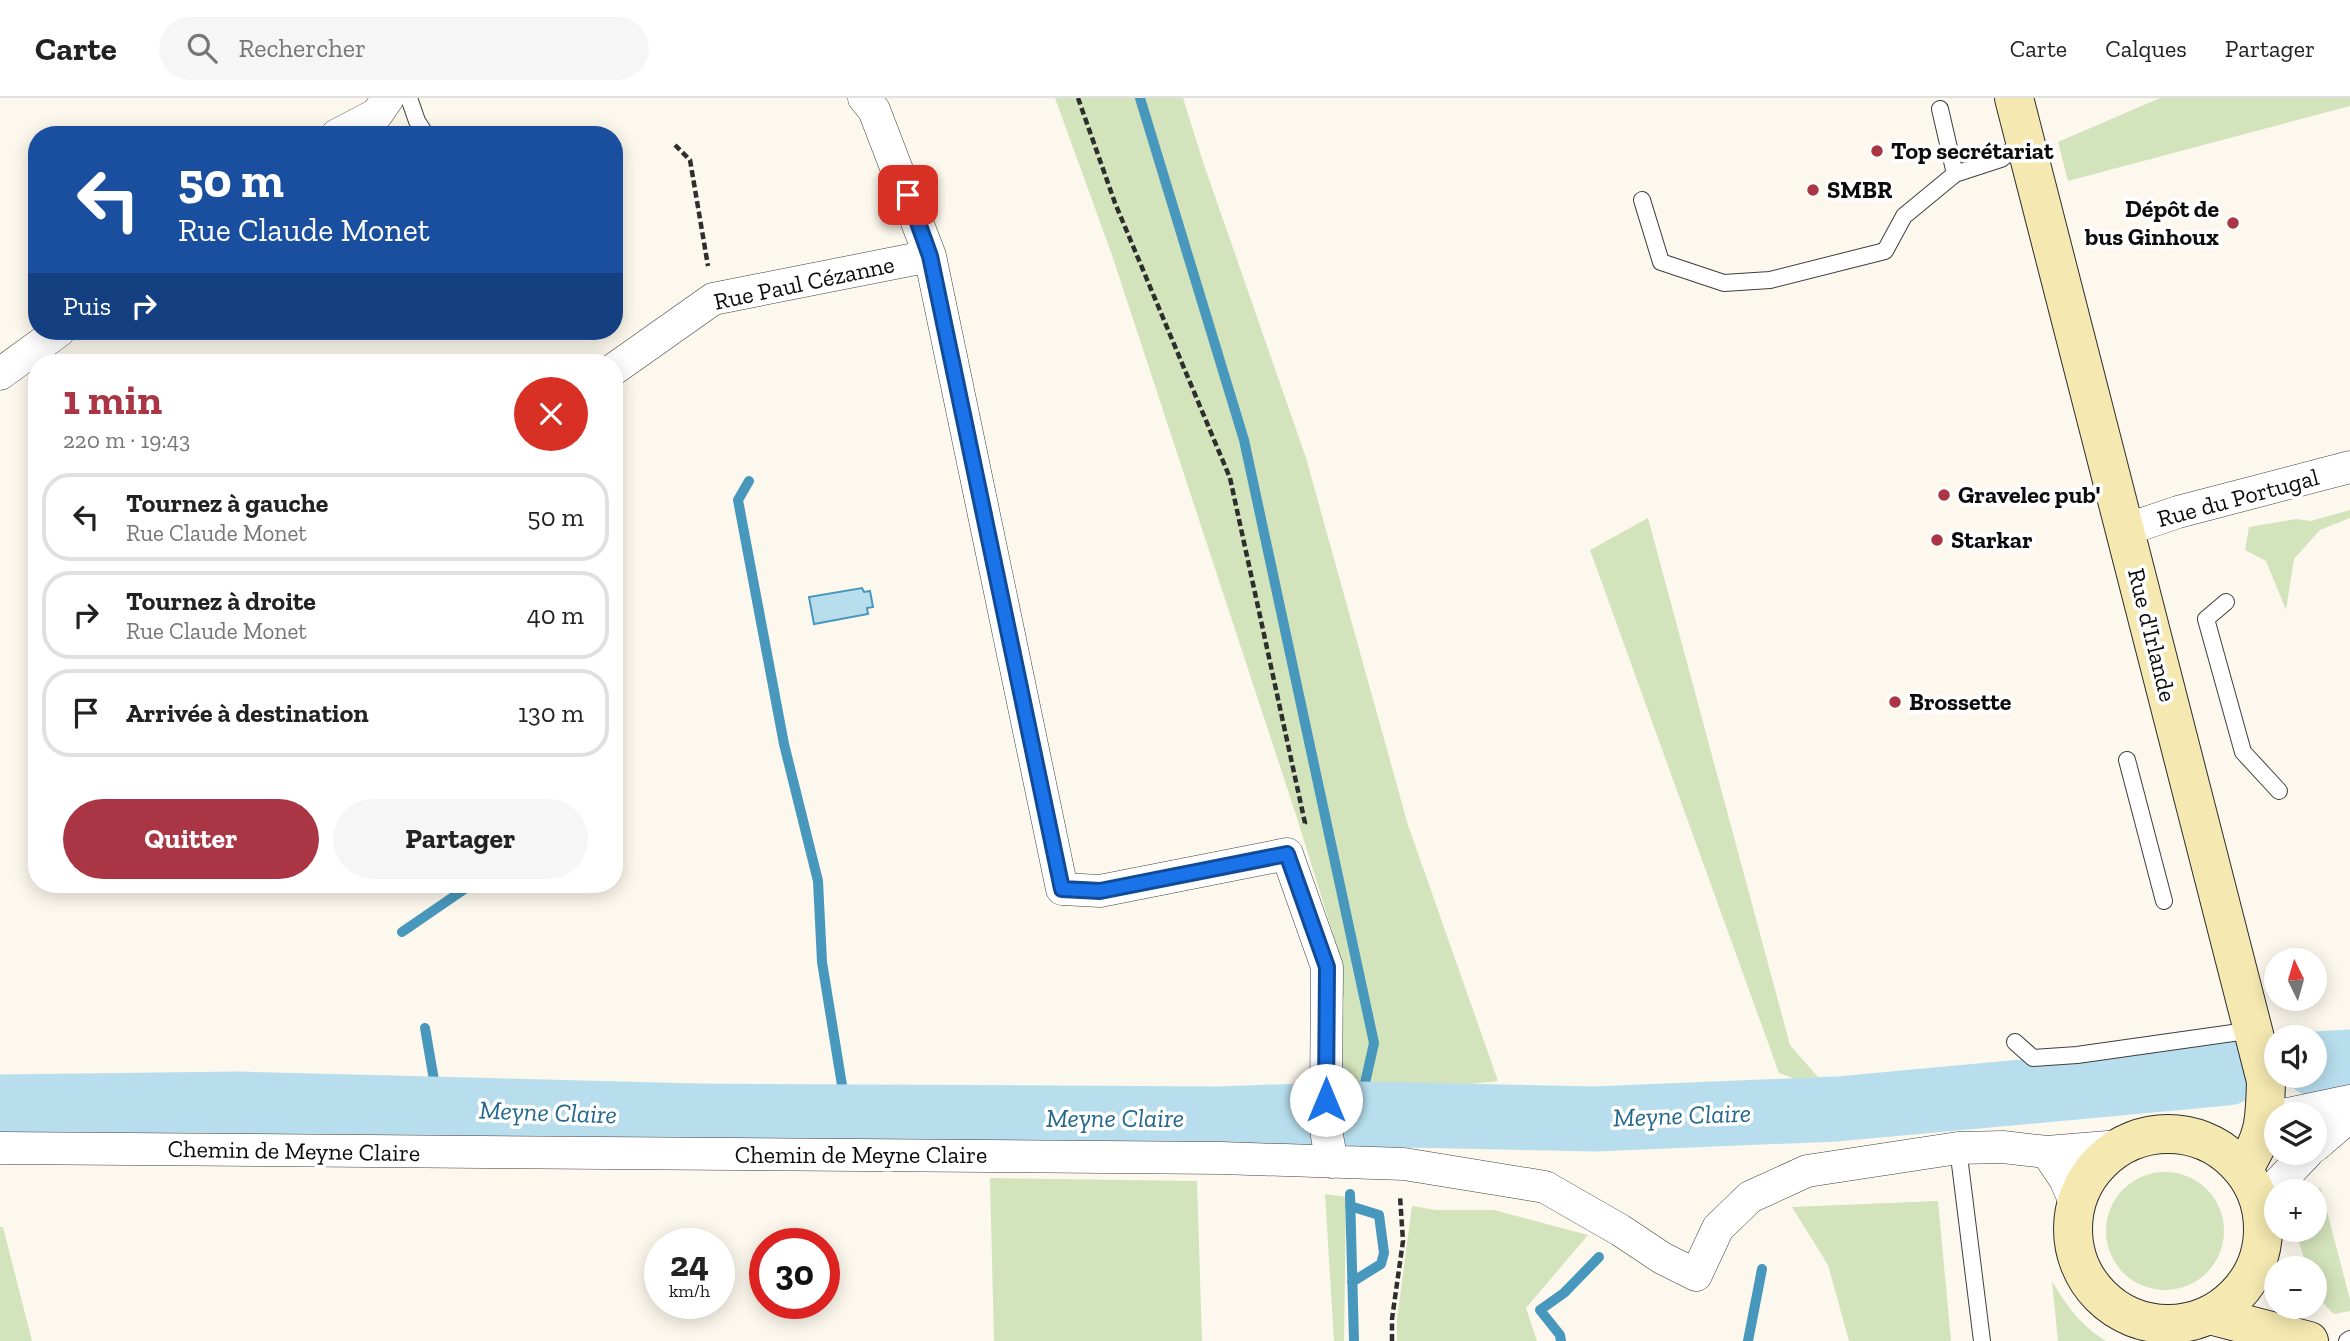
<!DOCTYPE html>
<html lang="fr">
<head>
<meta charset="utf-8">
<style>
	body { margin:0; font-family:"Zilla Slab",serif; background:#f6f6f6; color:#222; height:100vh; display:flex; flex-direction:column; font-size:26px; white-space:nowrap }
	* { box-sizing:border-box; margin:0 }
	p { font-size:23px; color:#767676 }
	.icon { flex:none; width:38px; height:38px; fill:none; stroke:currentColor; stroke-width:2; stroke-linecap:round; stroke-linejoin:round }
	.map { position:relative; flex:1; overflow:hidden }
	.panel { position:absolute; left:28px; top:256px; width:595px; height:539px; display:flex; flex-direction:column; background:#fff; border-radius:28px; box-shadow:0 4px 18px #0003 }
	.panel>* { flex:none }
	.hud { position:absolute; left:28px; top:28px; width:595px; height:214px; border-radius:28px; box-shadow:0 4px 18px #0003; background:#1a4fa0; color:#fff; overflow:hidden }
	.needle { width:46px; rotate:355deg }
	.fabs { position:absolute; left:2264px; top:850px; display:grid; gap:14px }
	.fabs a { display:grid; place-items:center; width:63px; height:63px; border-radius:50%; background:#fff; box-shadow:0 4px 18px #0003; font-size:35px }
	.speed { position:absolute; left:644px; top:1130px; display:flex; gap:14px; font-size:35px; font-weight:700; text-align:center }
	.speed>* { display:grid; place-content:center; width:91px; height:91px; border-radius:50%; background:#fff; box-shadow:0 4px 18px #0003; line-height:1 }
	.speed small { font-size:18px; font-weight:400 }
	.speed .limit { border:10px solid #d22; background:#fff; color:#111 }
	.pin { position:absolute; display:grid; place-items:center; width:60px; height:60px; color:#fff; margin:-30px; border-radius:14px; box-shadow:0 4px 10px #0006 }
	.me { position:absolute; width:77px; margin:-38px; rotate:0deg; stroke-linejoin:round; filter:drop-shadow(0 0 5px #0008) }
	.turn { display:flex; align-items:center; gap:24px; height:147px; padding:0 35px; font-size:32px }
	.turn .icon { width:91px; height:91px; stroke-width:2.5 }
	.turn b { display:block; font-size:49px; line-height:60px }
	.then { display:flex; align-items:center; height:66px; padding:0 35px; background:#0003; gap:14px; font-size:26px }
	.round { display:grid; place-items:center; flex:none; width:74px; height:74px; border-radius:37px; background:#f6f6f6 }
	.summary { display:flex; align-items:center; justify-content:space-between; height:119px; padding:0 35px }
	h1 { font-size:42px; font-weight:700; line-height:52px; color:#aa3544 }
	.button { display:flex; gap:14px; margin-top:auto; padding:14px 35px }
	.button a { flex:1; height:80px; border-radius:42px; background:#aa3544; color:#fff; font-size:28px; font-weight:700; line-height:80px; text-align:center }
	.button a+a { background:#f6f6f6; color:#222 }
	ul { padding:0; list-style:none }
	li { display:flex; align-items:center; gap:21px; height:88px; margin:0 14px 10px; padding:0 21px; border:4px solid #e0e0e0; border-radius:28px }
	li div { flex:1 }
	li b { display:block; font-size:26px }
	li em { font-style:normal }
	header { display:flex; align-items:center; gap:42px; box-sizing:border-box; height:98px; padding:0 35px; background:#fff; border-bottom:2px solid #e0e0e0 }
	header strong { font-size:33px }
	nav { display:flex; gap:38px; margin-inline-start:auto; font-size:24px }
	.search { width:490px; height:63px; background:#f6f6f6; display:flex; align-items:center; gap:18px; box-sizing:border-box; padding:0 24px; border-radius:38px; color:#767676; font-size:26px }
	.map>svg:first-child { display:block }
</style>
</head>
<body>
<header>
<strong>Carte</strong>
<div class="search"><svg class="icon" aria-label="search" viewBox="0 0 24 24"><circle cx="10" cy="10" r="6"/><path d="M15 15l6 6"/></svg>Rechercher</div>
<nav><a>Carte</a><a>Calques</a><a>Partager</a></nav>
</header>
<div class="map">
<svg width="2350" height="1243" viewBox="0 0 2350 1243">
	<rect width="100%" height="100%" fill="#fdf8ed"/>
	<!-- green -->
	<path fill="#d3e3bb" d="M 1055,0 L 1183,0 L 1203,64 L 1306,360 L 1408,727 L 1498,983 L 1339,1001 L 1344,904 L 1338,852 L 1296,717 L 1112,157 Z
		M 2160,0 L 2350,0 L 2350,8 L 2068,83 L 2058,44 Z
		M 2350,412 L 2350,420 L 2320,432 L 2294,461 L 2286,512 L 2266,463 L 2245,452 L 2249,429 L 2296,421 L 2311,423 Z
		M 1648,420 L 1790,947 L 1831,994 L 1779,975 L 1590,452 Z
		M2106 1133a59 59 0 1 1 118 0a59 59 0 1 1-118 0Z
		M 990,1080 L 1197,1083 L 1202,1243 L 994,1243 Z
		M 2321,1090 L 2350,1202 L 2350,1213 L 2334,1216 C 2317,1200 2315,1193 2315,1171 L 2307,1171 L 2296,1133 L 2315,1132 L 2315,1094 L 2311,1094 L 2313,1091 Z
		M 1325,1096 L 1346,1099 L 1344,1243 L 1334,1243 Z
		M 1938,1103 L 1951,1243 L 1849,1243 L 1828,1167 L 1792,1109 Z
		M 1412,1108 L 1436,1112 L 1494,1112 L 1588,1137 L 1526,1210 L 1537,1243 L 1397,1243 L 1397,1221 Z
		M 0,1129 L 3,1129 L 32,1243 L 0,1243 Z
		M 2052,1183 C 2066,1207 2081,1228 2106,1243 L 2058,1243 Z"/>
	<!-- water -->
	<path fill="#b8deee" stroke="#4897bc" stroke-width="2" d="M 862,490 L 864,494 L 870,493 L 873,509 L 867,510 L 868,516 L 814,526 L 809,499 Z"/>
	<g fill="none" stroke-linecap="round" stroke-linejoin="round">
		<!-- stream -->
		<path stroke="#4897bc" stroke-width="10" d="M 1140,0 L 1244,342 L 1374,945 L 1355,1030
			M 749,383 L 738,402 L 784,646 L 818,783 L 822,864 L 847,1018
			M 402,834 L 472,786
			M 425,930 L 439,1011
			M 1350,1096 L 1354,1243
			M 1350,1108 L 1379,1117 L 1384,1155 L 1381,1166 L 1352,1184
			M 1561,1243 L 1560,1237 L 1540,1212 L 1564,1195 L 1599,1159
			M 1748,1243 L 1762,1171"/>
		<!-- river -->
		<path stroke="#b8deee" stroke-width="65" d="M 2315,966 L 2350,964
			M 0,1009 L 239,1006 L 696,1018 L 1219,1021 L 1358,1016 L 1594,1021 L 1837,1011 L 2228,975"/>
		<defs>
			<path id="lane" d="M 409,0 L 417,23 L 426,37
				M 1940,11 L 1955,76
				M 1642,102 L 1661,164 L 1724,185 L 1770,182 L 1885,153 L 1904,118 L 1955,76 L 2001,61 L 2023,43
				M 2226,504 L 2206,521 L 2243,654 L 2279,693
				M 2127,662 L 2164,803
				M 2015,944 L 2033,960 L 2077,957 L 2254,932
				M 1958,1050 L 1982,1243
				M 2347,1243 L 2350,1241"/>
			<path id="street" d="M 864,0 L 874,12 L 930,158 L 1062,791 L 1100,793 L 1287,756 L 1327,869 L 1326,1002 L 1327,1038 L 1332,1064
				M 337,37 L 377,16 L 388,0
				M 614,271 L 713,201 L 930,158
				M 0,276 L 59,233
				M 2125,432 L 2178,414 L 2350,369
				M 2283,1017 L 2350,1003
				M 2315,1048 L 2350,1018
				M 0,1050 L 1221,1060 L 1404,1066 L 1545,1089 L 1620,1132 L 1662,1160 L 1696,1177 L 1718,1130 L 1750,1099 L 1807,1073 L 1958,1050 L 2003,1049 L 2047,1054 L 2120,1048
				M 2047,1054 L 2065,1081 L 2075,1104
				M 2260,1104 L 2307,1055"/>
			<path id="secondary" d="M 2014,0 L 2266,983 C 2265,1021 2265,1039 2243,1071
				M2073 1131a95 95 0 1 1 190 0a95 95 0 1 1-190 0Z
				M 2210,1217 L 2309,1243"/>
		</defs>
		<!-- lane casing -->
		<use href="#lane" stroke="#3f3f3f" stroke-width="18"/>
		<!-- street casing -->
		<use href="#street" stroke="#3f3f3f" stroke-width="33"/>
		<!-- secondary casing -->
		<use href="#secondary" stroke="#2e2e2e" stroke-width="40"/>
		<!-- path -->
		<path stroke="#2e2e2e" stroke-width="4.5" stroke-dasharray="7 3.5" stroke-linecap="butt" d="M 1078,0 L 1115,105 L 1230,380 L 1305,725 L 1303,728
			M 675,47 L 690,62 L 708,168
			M 1392,1243 L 1392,1221 L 1403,1143 L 1400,1098"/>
		<!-- lane -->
		<use href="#lane" stroke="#fff" stroke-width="16"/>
		<!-- street -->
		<use href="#street" stroke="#fff" stroke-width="32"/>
		<!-- secondary -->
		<use href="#secondary" stroke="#f5e8b0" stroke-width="38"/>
	</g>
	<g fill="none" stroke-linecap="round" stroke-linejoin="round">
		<defs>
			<path id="route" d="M 908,97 L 930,158 L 1062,791 L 1100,793 L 1287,756 L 1327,869 L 1326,1002"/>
		</defs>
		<!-- route casing -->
		<use href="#route" stroke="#114b97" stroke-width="18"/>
		<!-- route -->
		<use href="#route" stroke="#1a73e8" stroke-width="12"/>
	</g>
	<!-- markers -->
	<g fill="#aa3544" stroke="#fff" stroke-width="2.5">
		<circle cx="1877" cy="53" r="7"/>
		<circle cx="1813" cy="92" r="7"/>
		<circle cx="2233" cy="125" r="7"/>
		<circle cx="1944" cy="397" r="7"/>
		<circle cx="1937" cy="442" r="7"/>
		<circle cx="1895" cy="604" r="7"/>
	</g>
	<g text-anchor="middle" stroke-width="7" stroke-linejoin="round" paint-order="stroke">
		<!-- poi labels -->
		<g font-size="24" font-weight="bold" fill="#0c0c0c" stroke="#fff" text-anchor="start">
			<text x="1891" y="61">Top secrétariat</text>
			<text x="1827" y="100">SMBR</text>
			<text x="2219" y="119" text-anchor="end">Dépôt de<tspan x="2219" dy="28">bus Ginhoux</tspan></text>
			<text x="1958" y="405">Gravelec pub'</text>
			<text x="1951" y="450">Starkar</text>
			<text x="1909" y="612">Brossette</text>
		</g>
		<!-- street labels -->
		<g font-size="24" fill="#0c0c0c" stroke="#fff">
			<text transform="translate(804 185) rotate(-12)" y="8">Rue Paul Cézanne</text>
			<text transform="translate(2238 400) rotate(-15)" y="8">Rue du Portugal</text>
			<text transform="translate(2152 537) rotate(76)" y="8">Rue d'Irlande</text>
			<text transform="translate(294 1053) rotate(1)" y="8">Chemin de Meyne Claire</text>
			<text x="861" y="1065">Chemin de Meyne Claire</text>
		</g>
		<!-- water labels -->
		<g font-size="26" font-style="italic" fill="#25688e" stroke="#fff">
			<text transform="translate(548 1014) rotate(2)" y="9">Meyne Claire</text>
			<text transform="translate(1682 1017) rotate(-2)" y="9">Meyne Claire</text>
			<text x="1115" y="1029">Meyne Claire</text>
		</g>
	</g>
</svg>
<div class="fabs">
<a><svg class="needle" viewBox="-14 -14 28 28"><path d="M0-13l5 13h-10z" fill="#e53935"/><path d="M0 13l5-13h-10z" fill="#767676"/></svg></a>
<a><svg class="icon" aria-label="sound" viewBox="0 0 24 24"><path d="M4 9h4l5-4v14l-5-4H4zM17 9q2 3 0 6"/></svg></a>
<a><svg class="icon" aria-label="layers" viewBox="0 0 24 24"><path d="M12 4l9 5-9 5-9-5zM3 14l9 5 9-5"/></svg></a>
<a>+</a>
<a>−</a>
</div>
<div class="speed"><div>24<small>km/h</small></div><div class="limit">30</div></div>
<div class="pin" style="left:908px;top:97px;background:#d93025"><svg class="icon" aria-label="arrive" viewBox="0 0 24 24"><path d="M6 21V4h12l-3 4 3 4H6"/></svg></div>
<svg class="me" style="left:1326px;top:1002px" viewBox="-20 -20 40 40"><circle r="19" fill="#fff"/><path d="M0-13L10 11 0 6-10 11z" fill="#1a73e8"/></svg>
<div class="hud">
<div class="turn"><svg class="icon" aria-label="left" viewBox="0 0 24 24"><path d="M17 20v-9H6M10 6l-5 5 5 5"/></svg><div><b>50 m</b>Rue Claude Monet</div></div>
<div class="then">Puis<svg class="icon" aria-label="right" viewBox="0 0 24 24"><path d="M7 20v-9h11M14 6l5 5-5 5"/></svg></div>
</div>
<section class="panel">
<div class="summary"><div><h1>1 min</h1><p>220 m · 19:43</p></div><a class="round" style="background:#d93025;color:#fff"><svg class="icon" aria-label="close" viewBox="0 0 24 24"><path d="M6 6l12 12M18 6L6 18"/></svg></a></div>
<ul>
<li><svg class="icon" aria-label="left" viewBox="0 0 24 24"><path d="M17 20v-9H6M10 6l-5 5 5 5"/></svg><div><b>Tournez à gauche</b><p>Rue Claude Monet</p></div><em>50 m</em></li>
<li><svg class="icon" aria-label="right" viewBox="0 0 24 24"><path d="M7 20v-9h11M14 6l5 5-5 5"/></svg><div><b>Tournez à droite</b><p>Rue Claude Monet</p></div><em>40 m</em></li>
<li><svg class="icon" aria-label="arrive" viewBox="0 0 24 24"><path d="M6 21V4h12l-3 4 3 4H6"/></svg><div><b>Arrivée à destination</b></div><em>130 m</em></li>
</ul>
<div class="button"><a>Quitter</a><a>Partager</a></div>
</section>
</div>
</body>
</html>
